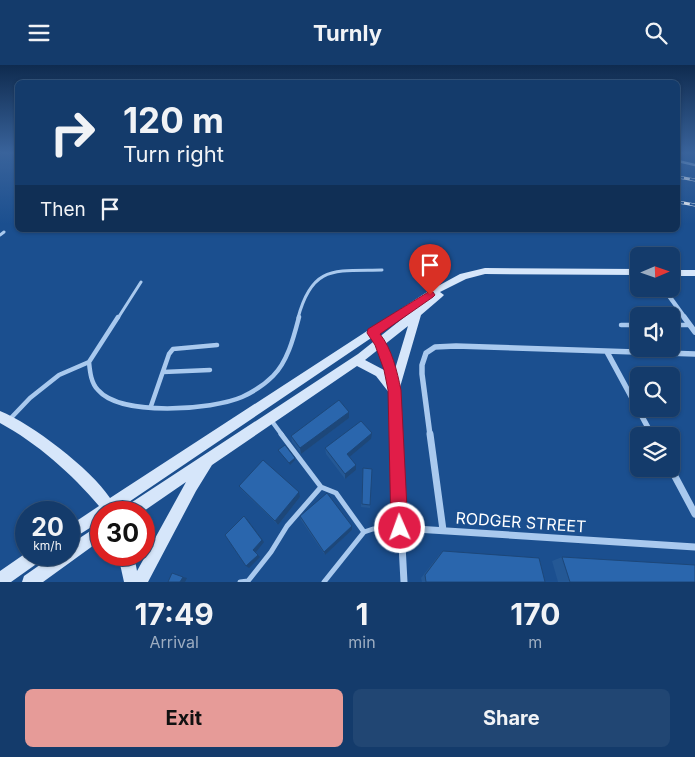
<!DOCTYPE html>
<html lang="en">
<head>
<meta charset="utf-8">
<style>
	body { margin:0; font-family:Inter,sans-serif; background:#214673; color:#f1f3f6; height:100vh; display:flex; flex-direction:column; font-size:19px; white-space:nowrap }
	* { box-sizing:border-box; margin:0 }
	p { font-size:16px; color:#9dadc1 }
	.icon { flex:none; width:28px; height:28px; fill:none; stroke:currentColor; stroke-width:2; stroke-linecap:round; stroke-linejoin:round }
	.map { position:relative; height:517px; overflow:hidden }
	.drawer { display:flex; flex-direction:column; background:#143b6b; flex:1 }
	.drawer>* { flex:none }
	.banner { position:absolute; left:15px; top:15px; width:665px; height:152px; border-radius:8px; box-shadow:0 1px 4px #0004,0 0 0 1px #33557e; background:#143b6b; color:#f1f3f6; overflow:hidden }
	.needle { width:32px; rotate:88deg }
	.tools { position:absolute; left:630px; top:182px; display:grid; gap:10px }
	.tools a { display:grid; place-items:center; width:50px; height:50px; border-radius:8px; background:#143b6b; box-shadow:0 1px 4px #0004,0 0 0 1px #33557e; font-size:25px }
	.speed { position:absolute; left:15px; top:436px; display:flex; gap:10px; font-size:25px; font-weight:700; text-align:center }
	.speed>* { display:grid; place-content:center; width:65px; height:65px; border-radius:50%; background:#143b6b; box-shadow:0 1px 4px #0004,0 0 0 1px #33557e; line-height:1 }
	.speed small { font-size:12px; font-weight:400 }
	.speed .limit { border:8px solid #d22; background:#fff; color:#111 }
	.pin { position:absolute; display:grid; place-items:center; width:42px; height:42px; color:#fff; margin:-51px -21px; border-radius:50% 50% 50% 0; rotate:-45deg; box-shadow:0 0 5px #0007 }
	.pin .icon { rotate:45deg }
	.me { position:absolute; width:55px; margin:-28px; rotate:358deg; stroke-linejoin:round; filter:drop-shadow(0 0 4px #0008) }
	.turn { display:flex; align-items:center; gap:18px; height:105px; padding:0 25px; font-size:22px }
	.turn .icon { width:65px; height:65px; stroke-width:2.5 }
	.turn b { display:block; font-size:35px; line-height:42px }
	.then { display:flex; align-items:center; height:48px; padding:0 25px; background:#0003; gap:10px; font-size:19px }
	.eta { display:flex; justify-content:space-evenly; align-items:center; height:85px; text-align:center }
	.eta b { font-size:30px; font-weight:700; line-height:35px }
	.button { display:flex; gap:10px; margin-top:auto; padding:10px 25px }
	.button a { flex:1; height:58px; border-radius:8px; background:#e69b98; color:#111; font-size:20px; font-weight:700; line-height:58px; text-align:center }
	.button a+a { background:#214673; color:#f1f3f6 }
	header { display:flex; justify-content:space-between; align-items:center; height:65px; padding:0 25px; background:#143b6b; font-size:22px; font-weight:700 }
	.map>svg:first-child { display:block }
</style>
</head>
<body>
<header><svg class="icon" aria-label="menu" viewBox="0 0 24 24"><path d="M4 6h16M4 12h16M4 18h16"/></svg>Turnly<svg class="icon" aria-label="search" viewBox="0 0 24 24"><circle cx="10" cy="10" r="6"/><path d="M15 15l6 6"/></svg></header>
<div class="map">
<svg width="695" height="517" viewBox="0 0 695 517">
	<rect width="100%" height="100%" fill="#1b4f8f"/>
	<g fill="none" stroke-linecap="round" stroke-linejoin="round">
		<!-- lane-far3 -->
		<path stroke="#a9c9ee" stroke-width="2.5" d="M 678,96 L 695,100"/>
		<!-- lane-far2 -->
		<path stroke="#a9c9ee" stroke-width="3" d="M 0,170 L 4,167
			M 118,253 L 141,217
			M 298,253 C 312,200 334,206 382,205"/>
		<!-- lane-far1 -->
		<path stroke="#a9c9ee" stroke-width="4.5" d="M 621,260 L 639,260
			M 671,260 L 690,260
			M 89,297 C 90,307 91,318 98,325 C 121,352 212,345 242,332 C 253,327 264,320 273,311 C 288,296 294,271 299,252
			M 163,307 L 210,305
			M 151,341 L 169,289 L 173,284 L 217,280
			M 10,354 L 30,333 L 59,310 L 89,297 L 118,252
			M 271,355 L 282,370"/>
		<!-- lane -->
		<path stroke="#a9c9ee" stroke-width="5" d="M 281,369 L 321,422 L 336,428 L 364,467
			M 240,517 L 248,516 L 271,487 L 287,461 L 321,422
			M 324,517 L 364,467 L 373,464 L 400,463"/>
		<!-- street-far2 -->
		<path stroke="#a9c9ee" stroke-width="4.5" d="M 664,224 L 685,253"/>
		<!-- street-far1 -->
		<path stroke="#a9c9ee" stroke-width="5.5" d="M 684,252 L 695,267
			M 372,268 C 394,298 394,334 396,370
			M 607,287 L 652,370
			M 430,370 L 422,309 L 422,300 L 426,288 L 435,282 L 456,281 L 695,289"/>
		<!-- street -->
		<path stroke="#a9c9ee" stroke-width="7" d="M 396,369 L 404,517
			M 430,369 L 443,465
			M 652,369 L 653,371
			M 671,404 L 695,449
			M 400,463 L 695,482"/>
		<!-- secondary -->
		<path fill="#d6e6fa" fill-rule="evenodd" d="M 485,203 L 639,204 L 639,210 L 485,209 L 466,214 L 440,227 L 444,230 L 442,232 L 421,250 L 398,329 L 394,330 L 390,329 L 376,311 L 357,301 L 212,400 L 196,426 L 148,517 L 124,517 L 118,490 L 134,490 L 137,506 L 186,417 L 141,448 L 121,448 L 123,443 L 358,289 L 417,242 L 117,445 L 116,448 L 101,448 L 101,456 L 69,476 L 69,461 L 99,441 C 72,409 37,378 0,358 L 0,346 C 32,359 91,404 110,433 L 427,227 L 460,209 ZM 408,261 L 392,314 L 384,305 L 365,295 Z
			M 671,205 L 695,205 L 695,211 L 671,211 Z
			M 101,459 L 101,475 L 43,517 L 22,517 L 24,511 L 54,490 L 69,490 L 69,480 Z
			M 26,488 L 26,490 L 45,490 L 42,495 L 11,517 L 0,517 L 0,506 Z"/>
		<defs>
			<path id="rail" d="M 678,112 L 695,115
				M 678,137 L 695,140"/>
		</defs>
		<!-- rail casing -->
		<use href="#rail" stroke="#fff" stroke-width="3"/>
		<!-- rail -->
		<use href="#rail" stroke="#1b4f8f" stroke-width="2" stroke-dasharray="6" stroke-linecap="butt"/>
	</g>
	<!-- wall -->
	<path fill="#245895" d="M 349,347 L 349,353 L 301,389 L 292,377 L 291,371 Z
		M 371,374 L 349,392 L 356,400 L 356,405 L 345,414 L 326,389 L 325,383 Z
		M 363,403 L 370,440 L 370,443 L 361,442 Z
		M 239,421 L 300,432 L 278,460 L 243,426 Z
		M 300,451 L 352,461 L 352,465 L 325,490 L 301,455 Z
		M 443,486 L 545,517 L 422,517 L 421,513 L 439,490 Z
		M 562,492 L 695,517 L 558,517 L 552,496 Z"/>
	<!-- shaded-wall -->
	<path fill="#1d4779" d="M 349,347 L 349,353 L 301,389 L 300,383 Z
		M 372,368 L 371,374 L 347,394 L 347,389 Z
		M 295,393 L 295,395 L 290,400 L 289,398 Z
		M 356,400 L 356,405 L 345,414 L 345,409 Z
		M 299,427 L 300,432 L 278,460 L 275,456 Z
		M 247,454 L 264,477 L 256,487 L 253,485 Z
		M 352,461 L 352,465 L 325,490 L 324,487 Z
		M 258,490 L 260,492 L 249,503 L 246,501 Z
		M 183,512 L 187,513 L 185,517 L 180,517 Z"/>
	<!-- building -->
	<path fill="#2a66ad" stroke="#1d4779" d="M 339,335 L 349,347 L 300,383 L 291,371 Z
		M 361,356 L 372,368 L 347,389 L 356,400 L 345,409 L 325,383 Z
		M 285,380 L 295,393 L 289,398 L 278,385 Z
		M 263,395 L 299,427 L 275,456 L 239,421 Z
		M 363,403 L 372,404 L 370,440 L 362,439 Z
		M 327,428 L 352,461 L 324,487 L 300,451 Z
		M 244,451 L 262,475 L 253,485 L 258,490 L 246,501 L 225,470 Z
		M 443,486 L 539,493 L 545,517 L 426,517 L 425,510 Z
		M 562,492 L 695,500 L 695,517 L 570,517 Z
		M 172,508 L 183,512 L 180,517 L 168,517 Z"/>
	<!-- sky -->
	<linearGradient id="sky" x2="0" y2="1"><stop stop-color="#0f2b4f"/><stop offset="0.55" stop-color="#39639b"/><stop offset="1" stop-color="#39639b" stop-opacity="0"/></linearGradient>
	<rect width="695" height="159" fill="url(#sky)"/>
	<!-- route -->
	<path fill="#e11d48" stroke="#92132f" d="M 430,226 L 433,227 L 435,230 L 433,232 L 380,269 C 392,284 397,306 401,325 L 408,463 L 405,469 L 400,471 L 394,469 L 391,463 L 388,325 L 384,305 L 375,280 L 367,268 L 368,264 Z"/>
	<g text-anchor="middle" stroke-width="5" stroke-linejoin="round" paint-order="stroke">
		<!-- near-street labels -->
		<g font-size="16" fill="#fff" stroke="#1b4f8f">
			<text transform="translate(521 457) rotate(4)" y="6">RODGER STREET</text>
		</g>
	</g>
</svg>
<div class="tools">
<a><svg class="needle" viewBox="-14 -14 28 28"><path d="M0-13l5 13h-10z" fill="#e53935"/><path d="M0 13l5-13h-10z" fill="#9dadc1"/></svg></a>
<a><svg class="icon" aria-label="sound" viewBox="0 0 24 24"><path d="M4 9h4l5-4v14l-5-4H4zM17 9q2 3 0 6"/></svg></a>
<a><svg class="icon" aria-label="search" viewBox="0 0 24 24"><circle cx="10" cy="10" r="6"/><path d="M15 15l6 6"/></svg></a>
<a><svg class="icon" aria-label="layers" viewBox="0 0 24 24"><path d="M12 4l9 5-9 5-9-5zM3 14l9 5 9-5"/></svg></a>
</div>
<div class="speed"><div>20<small>km/h</small></div><div class="limit">30</div></div>
<div class="pin" style="left:430px;top:230px;background:#d93025"><svg class="icon" aria-label="arrive" viewBox="0 0 24 24"><path d="M6 21V4h12l-3 4 3 4H6"/></svg></div>
<svg class="me" style="left:400px;top:463px" viewBox="-20 -20 40 40"><circle r="17" fill="#e11d48" stroke="#fff" stroke-width="3"/><path d="M0-11L8 9 0 5-8 9z" fill="#fff"/></svg>
<div class="banner">
<div class="turn"><svg class="icon" aria-label="right" viewBox="0 0 24 24"><path d="M7 20v-9h11M14 6l5 5-5 5"/></svg><div><b>120 m</b>Turn right</div></div>
<div class="then">Then<svg class="icon" aria-label="arrive" viewBox="0 0 24 24"><path d="M6 21V4h12l-3 4 3 4H6"/></svg></div>
</div>
</div>
<section class="drawer">
<div class="eta">
<div><b>17:49</b><p>Arrival</p></div>
<div><b>1</b><p>min</p></div>
<div><b>170</b><p>m</p></div>
</div>
<div class="button"><a>Exit</a><a>Share</a></div>
</section>
</body>
</html>
